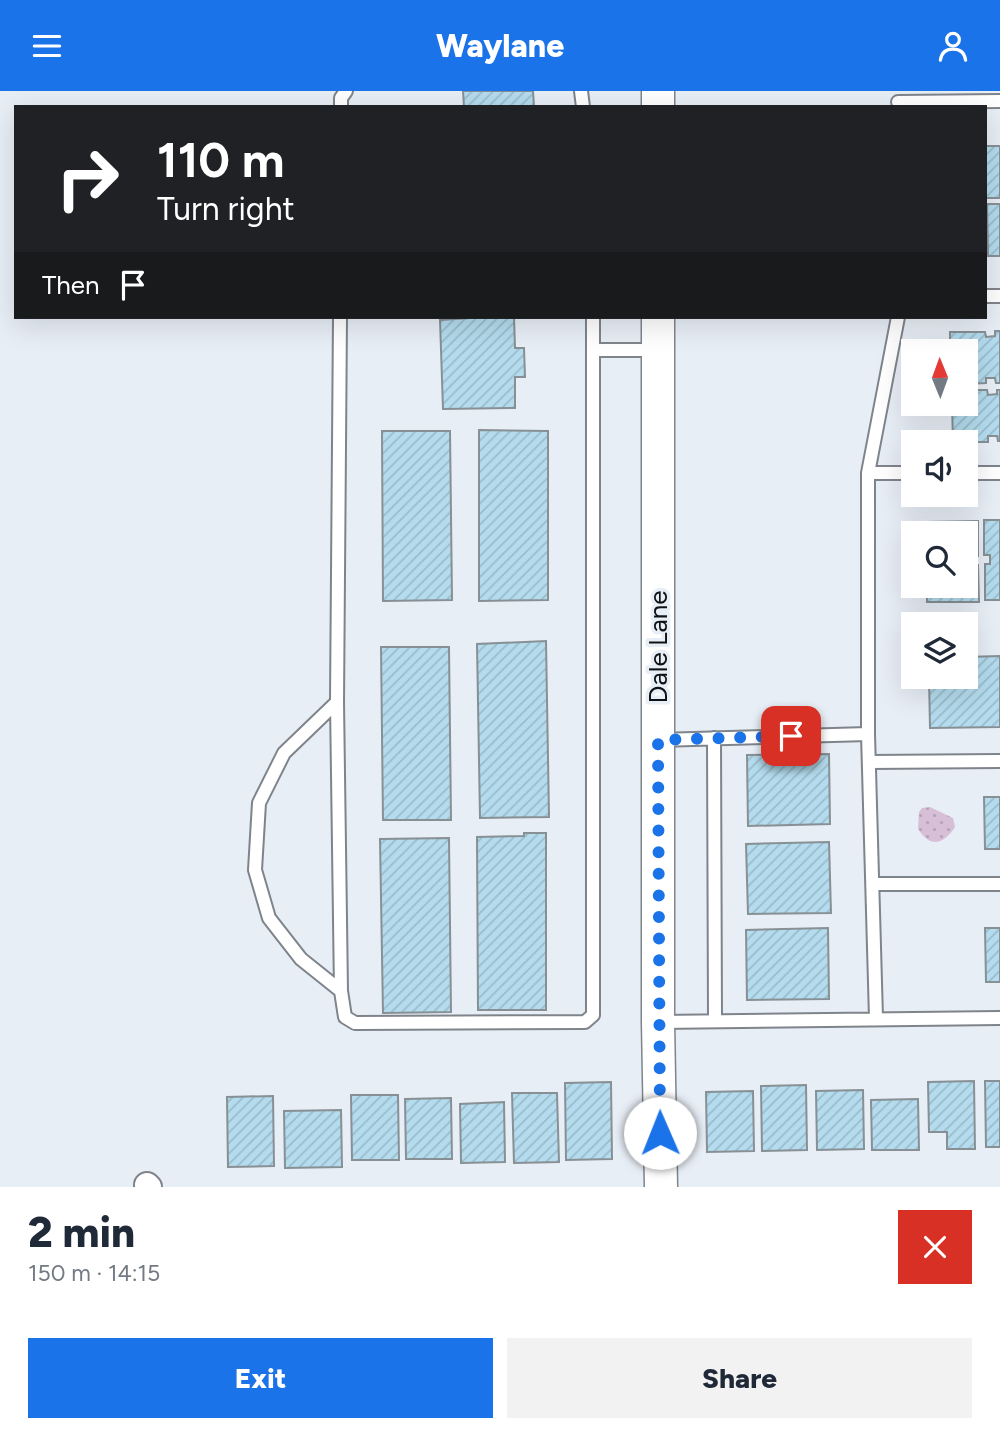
<!DOCTYPE html>
<html lang="en">
<head>
<meta charset="utf-8">
<style>
	body { margin:0; font-family:Figtree,sans-serif; background:#f2f2f3; color:#1f2937; height:100vh; display:flex; flex-direction:column; font-size:26px; white-space:nowrap }
	* { box-sizing:border-box; margin:0 }
	p { font-size:23px; color:#747a83 }
	.icon { flex:none; width:38px; height:38px; fill:none; stroke:currentColor; stroke-width:2; stroke-linecap:round; stroke-linejoin:round }
	.map { position:relative; height:1096px; overflow:hidden }
	.panel { display:flex; flex-direction:column; background:#fff; flex:1 }
	.panel>* { flex:none }
	.guide { position:absolute; left:14px; top:14px; width:973px; height:214px; border-radius:0px; box-shadow:0 7px 28px #0002; background:#202124; color:#fff; overflow:hidden }
	.needle { width:46px; rotate:359deg }
	.buttons { position:absolute; left:901px; top:248px; display:grid; gap:14px }
	.buttons a { display:grid; place-items:center; width:77px; height:77px; border-radius:0px; background:#fff; box-shadow:0 7px 28px #0002; font-size:35px }
	.pin { position:absolute; display:grid; place-items:center; width:60px; height:60px; color:#fff; margin:-30px; border-radius:14px; box-shadow:0 4px 10px #0006 }
	.me { position:absolute; width:77px; margin:-38px; rotate:359deg; stroke-linejoin:round; filter:drop-shadow(0 0 5px #0008) }
	.turn { display:flex; align-items:center; gap:24px; height:147px; padding:0 28px; font-size:32px }
	.turn .icon { width:91px; height:91px; stroke-width:2.5 }
	.turn b { display:block; font-size:49px; line-height:60px }
	.then { display:flex; align-items:center; height:66px; padding:0 28px; background:#0003; gap:14px; font-size:26px }
	.round { display:grid; place-items:center; flex:none; width:74px; height:74px; border-radius:0px; background:#f2f2f3 }
	.head { display:flex; align-items:center; justify-content:space-between; height:119px; padding:0 28px }
	h1 { font-size:42px; font-weight:800; line-height:52px }
	.primary-button { display:flex; gap:14px; margin-top:auto; padding:14px 28px }
	.primary-button a { flex:1; height:80px; border-radius:0px; background:#1a73e8; color:#fff; font-size:28px; font-weight:800; line-height:80px; text-align:center }
	.primary-button a+a { background:#f2f2f3; color:#1f2937 }
	header { display:flex; justify-content:space-between; align-items:center; height:91px; padding:0 28px; background:#1a73e8; color:#fff; font-size:32px; font-weight:800 }
	.map>svg:first-child { display:block }
</style>
</head>
<body>
<header><svg class="icon" aria-label="menu" viewBox="0 0 24 24"><path d="M4 6h16M4 12h16M4 18h16"/></svg>Waylane<svg class="icon" aria-label="person" viewBox="0 0 24 24"><circle cx="12" cy="8" r="4"/><path d="M4 21q1-7 8-7t8 7"/></svg></header>
<div class="map">
<svg width="1000" height="1096" viewBox="0 0 1000 1096">
	<defs>
		<pattern id="green-dots" width="8" height="8" patternUnits="userSpaceOnUse" patternTransform="scale(1.75)"><rect width="8" height="8" fill="#d7bfd7"/><path d="M2 2h.1M6 6h.1" fill="none" stroke="#b7a3b8" stroke-width="1.8" stroke-linecap="round"/></pattern>
		<pattern id="building-hatch" width="6" height="6" patternUnits="userSpaceOnUse" patternTransform="scale(1.75)"><rect width="6" height="6" fill="#b4dcee"/><path d="M-1 1l2-2M0 6l6-6M5 7l2-2" fill="none" stroke="#9abccb"/></pattern>
	</defs>
	<rect width="100%" height="100%" fill="#e8eef6"/>
	<!-- green -->
	<path fill="url(#green-dots)" d="M 930,716 L 953,727 L 955,736 C 943,754 930,757 918,738 L 919,721 L 922,717 Z"/>
	<!-- building -->
	<path fill="url(#building-hatch)" stroke="#879095" stroke-width="2" d="M 463,0 L 533,0 L 534,16 L 464,16 Z
		M 985,55 L 1000,55 L 1000,107 L 986,107 Z
		M 987,113 L 1000,113 L 1000,165 L 988,165 Z
		M 486,226 L 514,226 L 515,257 L 524,257 L 525,286 L 515,286 L 515,317 L 443,318 L 440,229 Z
		M 995,240 L 1000,240 L 1000,292 L 996,292 L 995,287 L 986,287 L 986,292 L 966,293 L 966,261 L 950,261 L 950,241 L 985,241 L 986,246 L 995,245 Z
		M 966,299 L 987,299 L 988,304 L 997,303 L 997,299 L 1000,299 L 1000,350 L 998,350 L 997,345 L 988,345 L 988,351 L 953,351 L 952,313 L 966,313 Z
		M 479,339 L 548,340 L 548,509 L 479,510 Z
		M 382,340 L 450,340 L 452,509 L 383,510 Z
		M 984,429 L 1000,429 L 1000,509 L 985,509 L 985,473 L 990,473 L 990,464 L 984,464 Z
		M 978,430 L 978,465 L 973,465 L 973,474 L 978,474 L 979,511 L 927,511 L 927,495 L 966,495 L 966,443 L 926,443 L 926,431 Z
		M 546,550 L 549,726 L 480,727 L 477,553 Z
		M 381,556 L 449,556 L 451,729 L 383,729 Z
		M 1000,565 L 1000,636 L 930,637 L 929,586 L 966,586 L 966,566 Z
		M 829,663 L 830,733 L 748,735 L 747,664 Z
		M 984,706 L 1000,706 L 1000,758 L 985,758 Z
		M 524,742 L 546,742 L 546,919 L 478,919 L 477,746 L 524,745 Z
		M 449,747 L 451,921 L 383,922 L 380,748 Z
		M 829,751 L 831,822 L 748,823 L 746,753 Z
		M 828,837 L 829,908 L 747,909 L 746,839 Z
		M 985,837 L 1000,837 L 1000,891 L 986,891 Z
		M 974,990 L 975,1058 L 947,1058 L 947,1041 L 929,1041 L 928,991 Z
		M 985,990 L 1000,990 L 1000,1056 L 986,1056 Z
		M 611,991 L 612,1068 L 566,1069 L 565,992 Z
		M 806,994 L 807,1059 L 762,1060 L 761,995 Z
		M 863,999 L 864,1058 L 817,1059 L 816,1000 Z
		M 753,1000 L 754,1060 L 707,1061 L 706,1001 Z
		M 512,1002 L 557,1002 L 559,1071 L 514,1072 Z
		M 351,1004 L 398,1004 L 399,1069 L 352,1069 Z
		M 273,1005 L 274,1075 L 228,1076 L 227,1006 Z
		M 451,1007 L 452,1068 L 406,1068 L 405,1008 Z
		M 918,1008 L 919,1059 L 872,1059 L 871,1009 Z
		M 504,1011 L 505,1071 L 461,1072 L 460,1013 Z
		M 341,1019 L 342,1076 L 285,1077 L 284,1020 Z"/>
	<g fill="none" stroke-linecap="round" stroke-linejoin="round">
		<defs>
			<path id="service" d="M 581,0 L 583,16
				M 898,11 L 1000,10
				M 341,16 L 341,7 L 346,0
				M 985,205 L 1000,205
				M 340,226 L 337,611 L 284,662 L 259,712 L 255,779 L 269,827 L 301,868 L 341,900 L 345,926 L 355,932 L 585,931 L 593,924 L 593,226
				M 593,259 L 656,259
				M 868,382 L 898,226
				M 966,382 L 1000,382
				M 337,611 L 341,900
				M 868,643 L 876,927
				M 714,647 L 715,930
				M 658,649 L 868,643 L 868,382 L 914,382
				M 869,671 L 1000,670
				M 873,793 L 1000,793
				M 658,931 L 1000,927"/>
			<path id="minor" d="M 147,1094 L 149,1096"/>
			<path id="tertiary" d="M 658,16 L 658,0
				M 658,226 L 658,931 L 661,1096"/>
		</defs>
		<!-- service casing -->
		<use href="#service" stroke="#7f848b" stroke-width="16"/>
		<!-- minor casing -->
		<use href="#minor" stroke="#7f848b" stroke-width="28"/>
		<!-- tertiary casing -->
		<use href="#tertiary" stroke="#7f848b" stroke-width="35"/>
		<!-- service -->
		<use href="#service" stroke="#fff" stroke-width="12"/>
		<!-- minor -->
		<use href="#minor" stroke="#fff" stroke-width="24"/>
		<!-- tertiary -->
		<use href="#tertiary" stroke="#fff" stroke-width="32"/>
	</g>
	<g fill="none" stroke-linecap="round" stroke-linejoin="round">
		<!-- route -->
		<path stroke="#1a73e8" stroke-width="12" stroke-dasharray="0 21.6" d="M 660,1042 L 658,649 L 791,645"/>
	</g>
	<g text-anchor="middle" stroke-width="7" stroke-linejoin="round" paint-order="stroke">
		<!-- street labels -->
		<g font-size="26" fill="#0f1114" stroke="#e8eef6">
			<text transform="translate(658 556) rotate(-90)" y="9">Dale Lane</text>
		</g>
	</g>
</svg>
<div class="buttons">
<a><svg class="needle" viewBox="-14 -14 28 28"><path d="M0-13l5 13h-10z" fill="#e53935"/><path d="M0 13l5-13h-10z" fill="#747a83"/></svg></a>
<a><svg class="icon" aria-label="sound" viewBox="0 0 24 24"><path d="M4 9h4l5-4v14l-5-4H4zM17 9q2 3 0 6"/></svg></a>
<a><svg class="icon" aria-label="search" viewBox="0 0 24 24"><circle cx="10" cy="10" r="6"/><path d="M15 15l6 6"/></svg></a>
<a><svg class="icon" aria-label="layers" viewBox="0 0 24 24"><path d="M12 4l9 5-9 5-9-5zM3 14l9 5 9-5"/></svg></a>
</div>
<div class="pin" style="left:791px;top:645px;background:#d93025"><svg class="icon" aria-label="arrive" viewBox="0 0 24 24"><path d="M6 21V4h12l-3 4 3 4H6"/></svg></div>
<svg class="me" style="left:660px;top:1042px" viewBox="-20 -20 40 40"><circle r="19" fill="#fff"/><path d="M0-13L10 11 0 6-10 11z" fill="#1a73e8"/></svg>
<div class="guide">
<div class="turn"><svg class="icon" aria-label="right" viewBox="0 0 24 24"><path d="M7 20v-9h11M14 6l5 5-5 5"/></svg><div><b>110 m</b>Turn right</div></div>
<div class="then">Then<svg class="icon" aria-label="arrive" viewBox="0 0 24 24"><path d="M6 21V4h12l-3 4 3 4H6"/></svg></div>
</div>
</div>
<section class="panel">
<div class="head"><div><h1>2 min</h1><p>150 m · 14:15</p></div><a class="round" style="background:#d93025;color:#fff"><svg class="icon" aria-label="close" viewBox="0 0 24 24"><path d="M6 6l12 12M18 6L6 18"/></svg></a></div>
<div class="primary-button"><a>Exit</a><a>Share</a></div>
</section>
</body>
</html>
